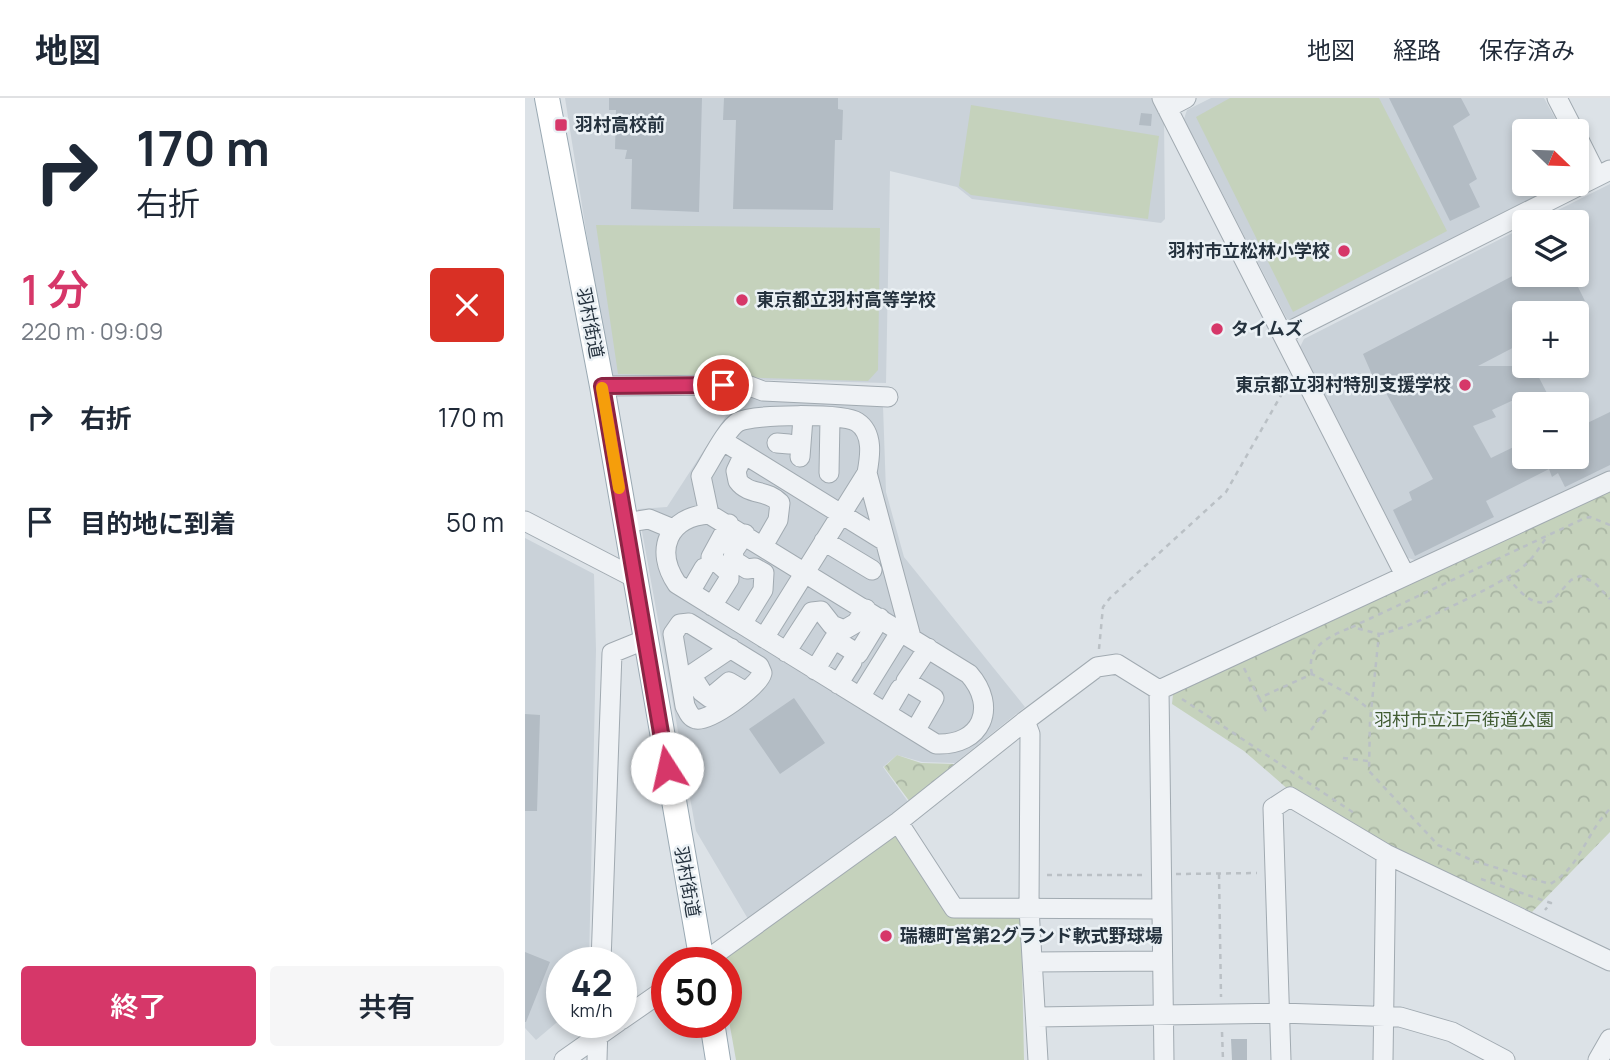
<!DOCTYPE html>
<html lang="ja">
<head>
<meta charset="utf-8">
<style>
	body { margin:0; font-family:Manrope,"Noto Sans JP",sans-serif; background:#f6f6f7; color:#1f2937; height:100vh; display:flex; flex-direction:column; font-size:26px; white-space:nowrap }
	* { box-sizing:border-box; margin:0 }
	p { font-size:23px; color:#747a83 }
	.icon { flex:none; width:38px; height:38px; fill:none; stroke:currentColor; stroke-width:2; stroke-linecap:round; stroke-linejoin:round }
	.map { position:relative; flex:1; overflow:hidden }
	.panel { display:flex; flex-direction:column; background:#fff; width:525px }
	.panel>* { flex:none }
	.banner { background:#fff; color:#1f2937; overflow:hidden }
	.needle { width:46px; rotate:113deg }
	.controls { position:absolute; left:987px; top:21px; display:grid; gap:14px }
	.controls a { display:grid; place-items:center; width:77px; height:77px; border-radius:7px; background:#fff; box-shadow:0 4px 10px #0003; font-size:35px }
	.speed { position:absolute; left:21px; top:849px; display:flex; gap:14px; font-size:35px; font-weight:700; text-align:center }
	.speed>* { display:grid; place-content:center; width:91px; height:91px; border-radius:50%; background:#fff; box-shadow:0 4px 10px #0003; line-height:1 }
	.speed small { font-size:18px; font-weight:400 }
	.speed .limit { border:10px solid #d22; background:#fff; color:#111 }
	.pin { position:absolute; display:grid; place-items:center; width:60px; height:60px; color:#fff; margin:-30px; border:4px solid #fff; border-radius:50%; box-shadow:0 2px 7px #0007 }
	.me { position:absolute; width:77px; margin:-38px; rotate:350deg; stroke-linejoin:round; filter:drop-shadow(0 0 5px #0008) }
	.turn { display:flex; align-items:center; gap:24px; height:147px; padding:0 21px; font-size:32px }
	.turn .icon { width:91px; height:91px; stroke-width:2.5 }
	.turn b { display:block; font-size:49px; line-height:60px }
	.round { display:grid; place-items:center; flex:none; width:74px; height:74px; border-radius:7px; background:#f6f6f7 }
	.summary { display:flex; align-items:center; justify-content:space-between; height:119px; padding:0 21px }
	h1 { font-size:42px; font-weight:600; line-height:52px; color:#d63769 }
	.primary-button { display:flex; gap:14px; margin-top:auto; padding:14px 21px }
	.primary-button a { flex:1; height:80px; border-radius:7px; background:#d63769; color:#fff; font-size:28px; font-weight:600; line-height:80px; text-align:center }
	.primary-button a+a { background:#f6f6f7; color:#1f2937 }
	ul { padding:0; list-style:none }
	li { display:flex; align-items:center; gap:21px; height:105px; padding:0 21px }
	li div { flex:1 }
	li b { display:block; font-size:26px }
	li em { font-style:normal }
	header { display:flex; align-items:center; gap:42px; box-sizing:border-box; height:98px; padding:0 35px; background:#fff; border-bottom:2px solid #e0e1e3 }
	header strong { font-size:33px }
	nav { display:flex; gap:38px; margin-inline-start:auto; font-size:24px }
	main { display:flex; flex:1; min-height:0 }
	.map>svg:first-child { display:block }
</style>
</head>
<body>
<header>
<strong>地図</strong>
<nav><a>地図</a><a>経路</a><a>保存済み</a></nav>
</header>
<main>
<section class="panel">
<div class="banner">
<div class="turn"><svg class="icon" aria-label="right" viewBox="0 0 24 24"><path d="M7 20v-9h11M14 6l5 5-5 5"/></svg><div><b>170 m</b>右折</div></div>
</div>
<div class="summary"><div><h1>1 分</h1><p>220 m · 09:09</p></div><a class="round" style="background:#d93025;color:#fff"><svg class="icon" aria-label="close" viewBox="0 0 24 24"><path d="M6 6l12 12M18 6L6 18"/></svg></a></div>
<ul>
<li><svg class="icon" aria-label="right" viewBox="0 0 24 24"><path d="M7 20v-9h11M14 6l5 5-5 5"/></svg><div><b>右折</b></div><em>170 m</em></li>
<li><svg class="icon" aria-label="arrive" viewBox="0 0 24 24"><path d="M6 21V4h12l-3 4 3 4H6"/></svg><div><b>目的地に到着</b></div><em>50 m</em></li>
</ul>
<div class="primary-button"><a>終了</a><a>共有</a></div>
</section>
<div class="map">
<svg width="1085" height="962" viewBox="0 0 1085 962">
	<defs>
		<pattern id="forest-crowns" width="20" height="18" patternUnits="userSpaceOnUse" patternTransform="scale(1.75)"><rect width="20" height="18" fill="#c5d2bc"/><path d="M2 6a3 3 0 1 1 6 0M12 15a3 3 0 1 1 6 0" fill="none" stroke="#a9b5a3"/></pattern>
	</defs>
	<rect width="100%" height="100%" fill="#dce2e7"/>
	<!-- built -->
	<path fill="#cad2d9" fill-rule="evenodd" d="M 40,0 L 629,0 L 639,20 L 640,121 L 636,125 L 447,101 L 432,89 L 365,73 L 361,285 L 84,278 Z
		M 686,0 L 1019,0 L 1037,33 L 999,33 L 999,86 L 1044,86 L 769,225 L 762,221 L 659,21 L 662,12 Z
		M 1085,86 L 1085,374 L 893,463 L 883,460 L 775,249 L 779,241 L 999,129 L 999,177 L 1052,177 L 1052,124 L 1009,124 ZM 999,215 L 1052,215 L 1052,268 L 999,268 ZM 999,306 L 1052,306 L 1052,359 L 999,359 Z
		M 214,298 L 358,308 L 361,394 L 379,459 L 500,609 L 430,665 L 397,664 L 372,657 L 358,669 L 384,705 L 223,821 L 171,733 L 113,411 L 142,409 Z
		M 0,440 L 69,476 L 71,552 L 64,864 L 37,864 L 37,920 L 11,942 L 0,930 Z"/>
	<!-- green -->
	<path fill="#c5d2bc" d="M 705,0 L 854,0 L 922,133 L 768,214 L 671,19 Z
		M 446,7 L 634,38 L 623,121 L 446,97 L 434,88 Z
		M 71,127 L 355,130 L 353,272 L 343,283 L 93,276 Z
		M 370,736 L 429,812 L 496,816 L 499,962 L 211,962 L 201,906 L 201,864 L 194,864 Z"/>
	<!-- forest -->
	<path fill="url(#forest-crowns)" d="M 1085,392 L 1085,734 L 1007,814 L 863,747 L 765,693 L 719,653 L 647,606 L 648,596 Z
		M 372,657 L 396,665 L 429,666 L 385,704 L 359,669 Z"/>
	<!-- building -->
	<path fill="#b3bcc4" d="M 84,0 L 177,0 L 174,114 L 106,111 L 107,61 L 100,61 L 102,52 L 90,51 L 91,12 L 84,12 Z
		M 199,0 L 313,0 L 313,11 L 318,12 L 317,42 L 310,42 L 308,112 L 208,111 L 211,22 L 198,22 Z
		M 864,0 L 936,0 L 945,17 L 928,28 L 952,81 L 944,86 L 955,109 L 925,123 Z
		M 616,15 L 627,16 L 626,28 L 614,27 Z
		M 999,172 L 999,177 L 1047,177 L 1064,211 L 1056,215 L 999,215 L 999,244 L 953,268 L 1008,268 L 1024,299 L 1000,306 L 995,299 L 967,312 L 971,319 L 948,328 L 966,360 L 999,344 L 999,359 L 1052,359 L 1052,330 L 1085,314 L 1085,367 L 1040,389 L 1033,375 L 1027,379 L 1024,371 L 961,403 L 969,419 L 890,458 L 868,412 L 887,402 L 884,394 L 908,381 L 860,293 L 855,295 L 838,256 Z
		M 269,600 L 300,645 L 255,676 L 224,631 Z
		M 0,616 L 15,617 L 12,713 L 0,713 Z
		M 0,854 L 25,864 L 1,924 L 0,924 Z
		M 706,941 L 722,941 L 722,962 L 707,962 Z"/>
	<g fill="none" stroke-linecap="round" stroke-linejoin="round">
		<defs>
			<path id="minor" d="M 637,0 L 880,477
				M 1032,0 L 1049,33
				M 642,10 L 661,0
				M 1052,38 L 1072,78
				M 759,236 L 1085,72
				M 77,288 L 222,287 L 238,293 L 363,299
				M 198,343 L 358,442
				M 252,345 L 264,346
				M 219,356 L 211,373 L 213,383 C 224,398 242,391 255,405 L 253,422 L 238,448
				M 275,359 L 278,320
				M 304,375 L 305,320
				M 342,375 L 386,539
				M 184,416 L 444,576 C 473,609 457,648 411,646 L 152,486 C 129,452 143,419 184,416 Z
				M 184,416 L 176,378 C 184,366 202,330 213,324 C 228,316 318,315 332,324 C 349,335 345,359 342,375 L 239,540
				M 0,423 L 110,480
				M 100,425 L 124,421 L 148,431
				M 299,443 L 347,472
				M 165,494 L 179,470
				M 187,508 L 204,481 L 204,475 L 186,459 L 204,426
				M 164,525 L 234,568 L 237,575 C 234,588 185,624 171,621 C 164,619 163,613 160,608 L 148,536 L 155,526 Z
				M 217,526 L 238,492 L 239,475 L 230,470 L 222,471 L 208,462 L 209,452 L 220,436
				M 261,554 L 287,514 L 296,513 L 307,527 L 319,532 L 331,525 L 341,511
				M 290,572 L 309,541 L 333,556 L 355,520
				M 166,577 L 177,594 L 185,600 L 204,584 L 221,594
				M 157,583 L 206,550
				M 313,586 L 327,564
				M 634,592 L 1085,383
				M 634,592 L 639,962
				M 335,599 L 376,533
				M 361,615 L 375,591
				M 500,623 L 572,569 L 592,566 L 634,592
				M 390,633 L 409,600 L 381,583 L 403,550
				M 373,724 L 429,810 L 636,811
				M 76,864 L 87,555 L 119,542
				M 179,864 L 373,724 L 500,623 L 505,636 L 504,810 L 513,962
				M 508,864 L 637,863
				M 512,919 L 755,915 L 875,919 L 927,934 L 980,962
				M 96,922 L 142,890
				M 39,962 L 93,924
				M 72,962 L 73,928
				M 756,962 L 748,710 L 765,699 L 861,756 L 1085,863
				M 858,962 L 861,756
				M 1073,962 L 1085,941"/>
			<path id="major" d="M 22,0 L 77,288 L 177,864
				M 187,924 L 193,962"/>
		</defs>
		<!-- minor casing -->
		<use href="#minor" stroke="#a1aab1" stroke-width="21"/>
		<!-- major casing -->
		<use href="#major" stroke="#9aa9b3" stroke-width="26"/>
		<!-- path -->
		<path stroke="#bac0c5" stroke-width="2.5" stroke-dasharray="5 5" stroke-linecap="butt" d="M 1085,427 L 1065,419 L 1060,420 L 827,529 L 854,536 L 845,623 L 844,673 L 913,747 L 949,763 L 1025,786 C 1056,769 1061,734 1085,711
			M 982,479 C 995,493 1006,510 1027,503 L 1046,482 L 1055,478 L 1069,484 L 1085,501
			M 854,536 C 878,534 982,484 1000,467 C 1009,459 1016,447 1023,437
			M 574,551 L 578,509 L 585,500 L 701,394 L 763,285
			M 719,570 L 734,600 L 787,576 L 829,599 L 845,612
			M 787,576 C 780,547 806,538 827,529
			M 734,600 L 743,617
			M 657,601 L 832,717
			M 786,632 L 803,609
			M 818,660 L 843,663
			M 651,776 L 732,775
			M 694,776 L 696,899
			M 522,777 L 620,777
			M 956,781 L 1026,805 L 1020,812
			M 697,934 L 698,962"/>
		<!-- minor -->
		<use href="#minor" stroke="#eff2f5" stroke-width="19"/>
		<!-- major -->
		<use href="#major" stroke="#fff" stroke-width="24"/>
	</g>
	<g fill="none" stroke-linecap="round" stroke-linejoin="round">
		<defs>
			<path id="route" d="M 142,670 L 77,288 L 198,287"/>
		</defs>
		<!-- route casing -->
		<use href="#route" stroke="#8b2444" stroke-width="18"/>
		<!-- route -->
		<use href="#route" stroke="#d63769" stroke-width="12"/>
		<!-- slow -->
		<path stroke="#f59e0b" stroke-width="12" d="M 77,290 L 94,390"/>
	</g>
	<!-- markers -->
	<g fill="#d63769" stroke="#ebf1f5" stroke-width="2.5">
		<rect x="29" y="20" width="14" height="14" rx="3.5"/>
		<circle cx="819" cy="153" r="7"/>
		<circle cx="217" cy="202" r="7"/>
		<circle cx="692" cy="231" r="7"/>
		<circle cx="940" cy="287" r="7"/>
		<circle cx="361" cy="838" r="7"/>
	</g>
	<g text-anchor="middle" stroke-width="5" stroke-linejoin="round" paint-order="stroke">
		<!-- poi labels -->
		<g font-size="18" font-weight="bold" fill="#25323e" stroke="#ebf1f5" text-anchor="start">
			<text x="50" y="33">羽村高校前</text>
			<text x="805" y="159" text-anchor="end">羽村市立松林小学校</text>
			<text x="231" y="208">東京都立羽村高等学校</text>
			<text x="706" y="237">タイムズ</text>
			<text x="926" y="293" text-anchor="end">東京都立羽村特別支援学校</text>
			<text x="375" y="844">瑞穂町営第2グランド軟式野球場</text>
		</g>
		<!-- street labels -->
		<g font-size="18" fill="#25323e" stroke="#ebf1f5">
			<text transform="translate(65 225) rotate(79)" y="6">羽村街道</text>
			<text transform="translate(162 784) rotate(80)" y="6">羽村街道</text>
		</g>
		<!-- park labels -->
		<g font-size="18" fill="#405b31" stroke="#ebf1f5">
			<text x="939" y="628">羽村市立江戸街道公園</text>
		</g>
	</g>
</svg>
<div class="controls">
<a><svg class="needle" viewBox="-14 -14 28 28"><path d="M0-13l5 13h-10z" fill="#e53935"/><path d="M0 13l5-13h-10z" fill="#747a83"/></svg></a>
<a><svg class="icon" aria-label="layers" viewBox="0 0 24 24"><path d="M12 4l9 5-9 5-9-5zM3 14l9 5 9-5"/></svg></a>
<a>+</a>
<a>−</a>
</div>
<div class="speed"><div>42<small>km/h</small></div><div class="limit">50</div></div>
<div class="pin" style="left:198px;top:287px;background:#d93025"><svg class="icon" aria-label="arrive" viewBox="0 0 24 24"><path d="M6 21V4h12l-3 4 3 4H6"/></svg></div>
<svg class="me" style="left:142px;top:670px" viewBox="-20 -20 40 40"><circle r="19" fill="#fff"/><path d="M0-13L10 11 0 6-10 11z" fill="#d63769"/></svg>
</div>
</main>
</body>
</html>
